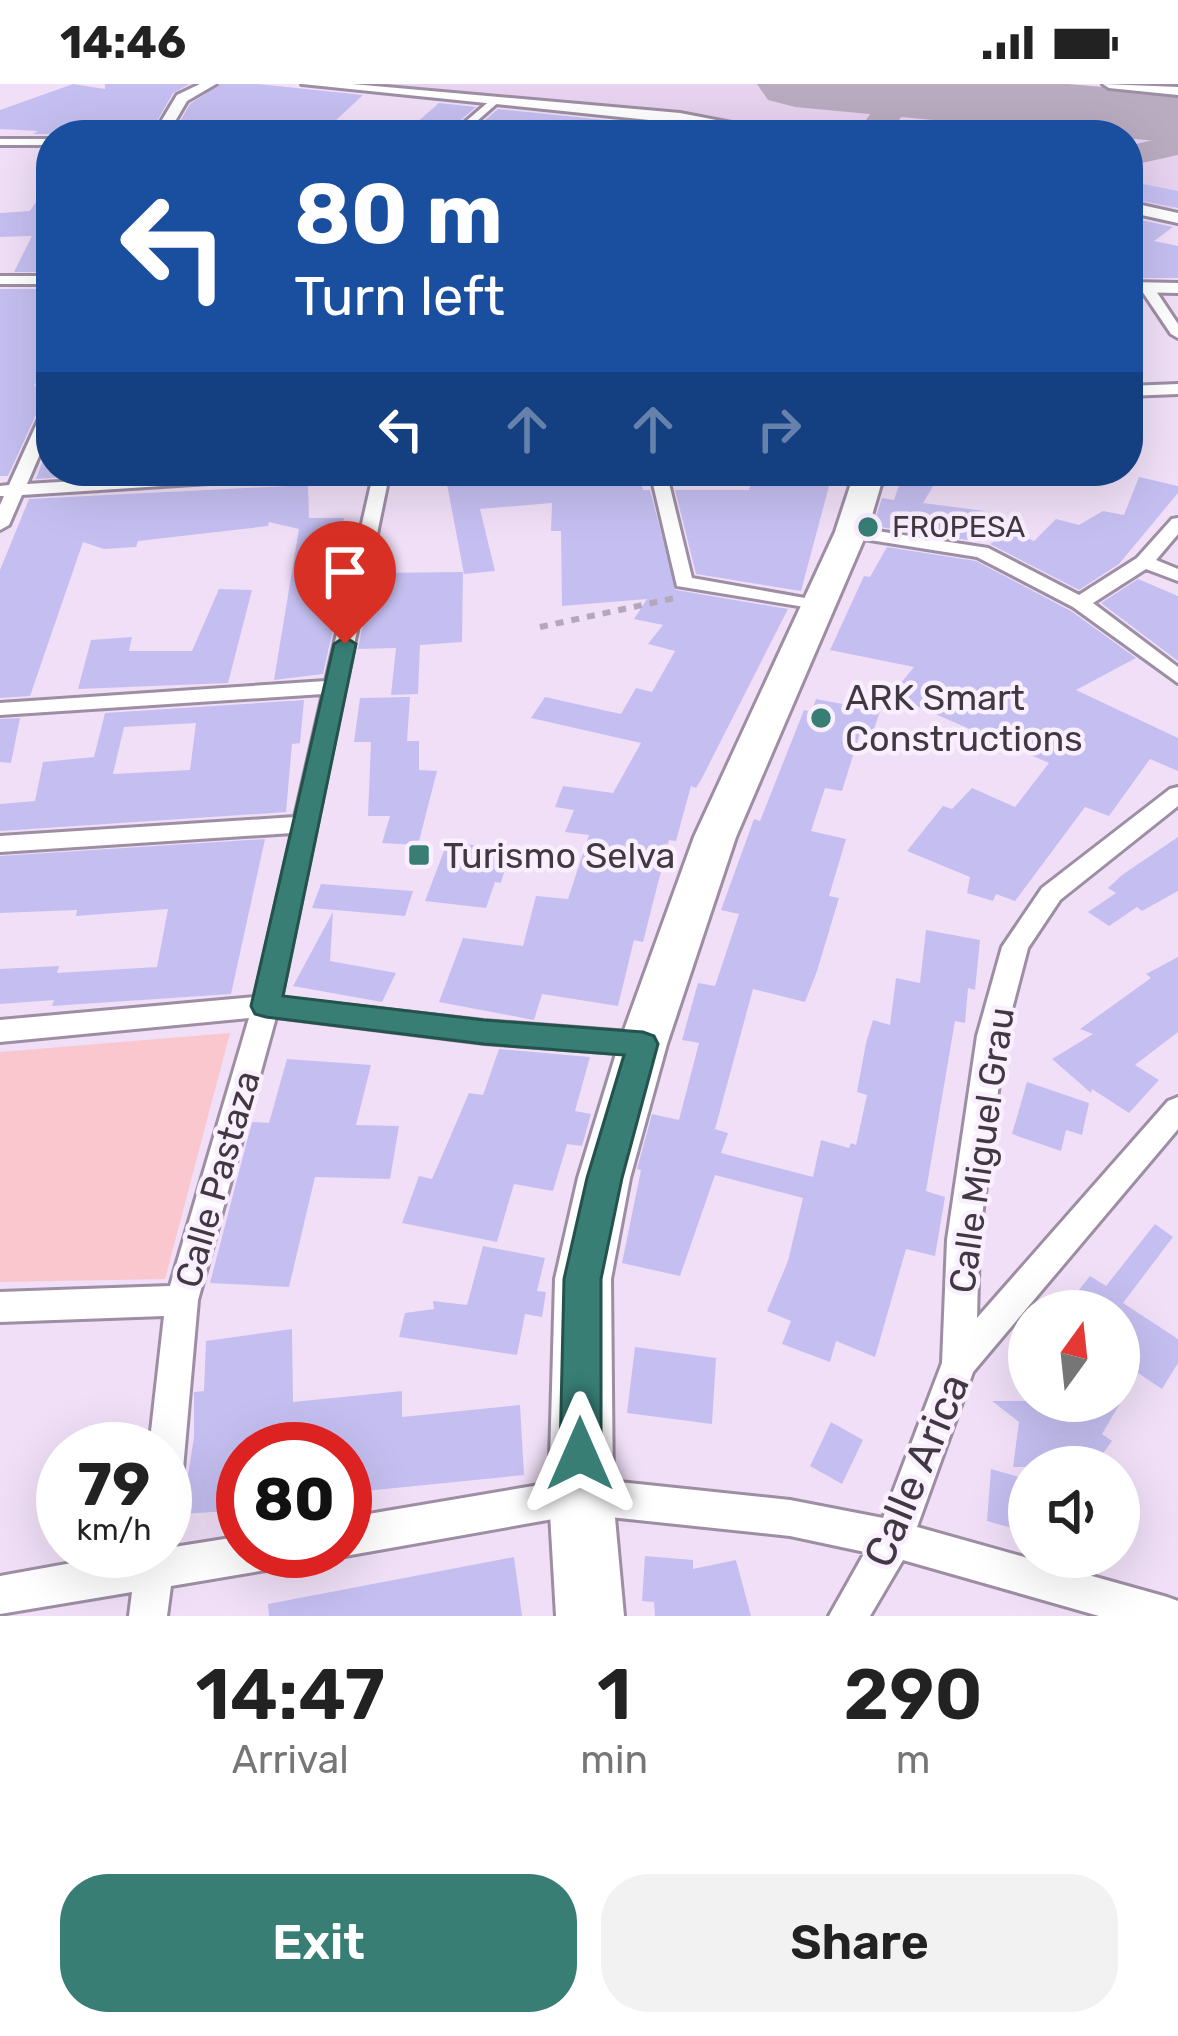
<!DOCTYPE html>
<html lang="en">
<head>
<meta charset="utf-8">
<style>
	body { margin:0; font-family:Rubik,sans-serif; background:#f2f2f2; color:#222; height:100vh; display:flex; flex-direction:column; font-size:45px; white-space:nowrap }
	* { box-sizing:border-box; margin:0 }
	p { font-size:39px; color:#767676 }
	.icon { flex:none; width:66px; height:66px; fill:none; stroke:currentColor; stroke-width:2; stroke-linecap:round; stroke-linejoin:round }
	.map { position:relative; height:1532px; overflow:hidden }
	.side { display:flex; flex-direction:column; background:#fff; flex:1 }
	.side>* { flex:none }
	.guide { position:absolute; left:36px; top:36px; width:1107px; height:366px; border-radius:48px; box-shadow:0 12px 48px #0002; background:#1a4fa0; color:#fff; overflow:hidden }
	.needle { width:78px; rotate:15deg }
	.tools { position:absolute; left:1008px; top:1206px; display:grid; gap:24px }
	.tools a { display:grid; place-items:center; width:132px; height:132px; border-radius:50%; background:#fff; box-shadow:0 12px 48px #0002; font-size:60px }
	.speed { position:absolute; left:36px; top:1338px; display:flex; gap:24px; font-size:60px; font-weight:700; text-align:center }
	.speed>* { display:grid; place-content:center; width:156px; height:156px; border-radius:50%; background:#fff; box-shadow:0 12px 48px #0002; line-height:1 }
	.speed small { font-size:30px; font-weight:400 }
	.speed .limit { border:18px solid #d22; background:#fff; color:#111 }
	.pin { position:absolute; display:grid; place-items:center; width:102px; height:102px; color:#fff; margin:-123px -51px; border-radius:50% 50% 50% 0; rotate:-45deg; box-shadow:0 0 12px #0007 }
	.pin .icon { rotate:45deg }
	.me { position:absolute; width:132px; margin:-66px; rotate:0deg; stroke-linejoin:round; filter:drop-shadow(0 0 9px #0008) }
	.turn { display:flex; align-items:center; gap:42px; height:252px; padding:0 60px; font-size:54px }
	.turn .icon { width:156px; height:156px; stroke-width:2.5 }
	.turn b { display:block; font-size:84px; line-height:102px }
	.lanes { display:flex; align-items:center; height:114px; padding:0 60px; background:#0003; justify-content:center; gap:60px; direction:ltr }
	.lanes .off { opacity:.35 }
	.eta { display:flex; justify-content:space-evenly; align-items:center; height:204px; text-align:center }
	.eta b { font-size:72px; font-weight:600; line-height:84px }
	.button { display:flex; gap:24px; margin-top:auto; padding:24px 60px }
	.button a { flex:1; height:138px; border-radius:48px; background:#387e75; color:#fff; font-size:48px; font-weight:600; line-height:138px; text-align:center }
	.button a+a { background:#f2f2f2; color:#222 }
	.status { display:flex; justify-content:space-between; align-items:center; height:84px; padding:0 60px; background:#fff; direction:ltr }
	.status svg { height:33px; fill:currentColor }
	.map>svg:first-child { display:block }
</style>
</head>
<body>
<div class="status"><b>14:46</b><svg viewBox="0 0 49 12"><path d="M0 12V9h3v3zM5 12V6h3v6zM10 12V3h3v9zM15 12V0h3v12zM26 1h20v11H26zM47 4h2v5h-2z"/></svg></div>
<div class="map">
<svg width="1178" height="1532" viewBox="0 0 1178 1532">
	<rect width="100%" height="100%" fill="#f0dff7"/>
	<!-- built -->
	<path fill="#e7d2ef" d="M 376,0 L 1027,0 L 1178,13 L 1178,121 L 1170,126 L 1128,117 L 1128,51 L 805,51 L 700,31 Z"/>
	<!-- green -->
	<path fill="#fbc7ce" d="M 230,949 L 165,1195 L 0,1198 L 0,968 Z"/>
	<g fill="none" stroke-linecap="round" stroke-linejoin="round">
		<!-- taxiway -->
		<path fill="#baacc0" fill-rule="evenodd" d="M 876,0 L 909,7 L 914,14 L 889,51 L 861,51 L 858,47 L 879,18 L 866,8 Z
			M 1007,10 L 1047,23 L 1052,30 L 1044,51 L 1003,51 L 1018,34 L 991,19 Z
			M 1158,22 L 1178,28 L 1178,71 L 1128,82 L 1128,62 L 1157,55 L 1158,42 L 1142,32 Z"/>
		<!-- runway -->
		<path fill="#baacc0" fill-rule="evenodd" d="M 757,0 L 1068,0 L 1178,9 L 1178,59 L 795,23 L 768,16 Z"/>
	</g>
	<!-- building -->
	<path fill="#c5bff1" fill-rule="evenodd" d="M 73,0 L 105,5 L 105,0 L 190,0 L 173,9 L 149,51 L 33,50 L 38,47 L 0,45 L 0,26 Z
		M 220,0 L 258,0 L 363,11 L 333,39 L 210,41 L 199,51 L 172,51 L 190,20 Z
		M 439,19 L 476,23 L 448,47 L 415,40 Z
		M 498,25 L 635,39 L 634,51 L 468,51 Z
		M 51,95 L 51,188 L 14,188 L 32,152 L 0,153 L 0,129 L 30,127 Z
		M 1128,97 L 1178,107 L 1178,124 L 1128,114 Z
		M 1128,133 L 1173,143 L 1154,157 L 1178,162 L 1178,194 L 1128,194 Z
		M 0,205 L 51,205 L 51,274 L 34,302 L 51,301 L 51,317 L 39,324 L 8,392 L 0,392 Z
		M 51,355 L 51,387 L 142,388 L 36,395 Z
		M 637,387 L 643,406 L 650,406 L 676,506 L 788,525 L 702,694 L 696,704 L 691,702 L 676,757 L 669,756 L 643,858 L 634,856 L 618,922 L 542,910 L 534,936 L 439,918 L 463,854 L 523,862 L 536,812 L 568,815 L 589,751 L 565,748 L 574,726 L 555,723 L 563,702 L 613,709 L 641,659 L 531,634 L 545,613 L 621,630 L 636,604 L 652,608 L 675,567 L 648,560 L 663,541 L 634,535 L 647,515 L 562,522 L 561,447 L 551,447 L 552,419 L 480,425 L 495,487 L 464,490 L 446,395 Z
		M 773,387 L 833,387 L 801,507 L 696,490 L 675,406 L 749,406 L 752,396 L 769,398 Z
		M 904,387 L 942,387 L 923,419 L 985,427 L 981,458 L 873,442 L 882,414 L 894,416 Z
		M 1139,393 L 1178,402 L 1178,409 L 1119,480 L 1079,506 L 990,460 L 1010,447 L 1034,457 L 1056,435 L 1079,441 L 1103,427 L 1124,431 Z
		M 308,401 L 309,434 L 344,434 L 325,523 L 338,523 L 323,590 L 274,596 L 299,445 L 269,438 L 268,442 L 138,457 L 136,463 L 104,465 L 83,458 L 30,612 L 0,614 L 0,486 L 29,415 Z
		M 887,463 L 976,477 L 1071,527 L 1136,574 L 1076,606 L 1178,654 L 1178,687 L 1150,675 L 1109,732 L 1085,723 L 1015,817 L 996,810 L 993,817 L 967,809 L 970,793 L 907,767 L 943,722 L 952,725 L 972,704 L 1015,723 L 1049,679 L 891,611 L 914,583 L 830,566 L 864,492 L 870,493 Z
		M 463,488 L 462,558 L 420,561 L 418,610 L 391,611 L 396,564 L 358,565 L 367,522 L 374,521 L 378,489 Z
		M 1138,495 L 1178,512 L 1178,577 L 1101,519 Z
		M 219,505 L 252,506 L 228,599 L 78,605 L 91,556 L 132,553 L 129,567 L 192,567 Z
		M 410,613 L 407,657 L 419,657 L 419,686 L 437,687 L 418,761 L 382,759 L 390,732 L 368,732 L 371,658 L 354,658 L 360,614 Z
		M 816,615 L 880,627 L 871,654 L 859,652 L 842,707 L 825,704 L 811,747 L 846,755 L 829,812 L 839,814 L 817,887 L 805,918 L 753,905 L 715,1045 L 728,1049 L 721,1069 L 813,1093 L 821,1056 L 849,1064 L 851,1059 L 856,1061 L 867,1011 L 857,1008 L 866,959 L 873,936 L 890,941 L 896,894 L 920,899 L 926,846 L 980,856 L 975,906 L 968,904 L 965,939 L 955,937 L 926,1107 L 945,1113 L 935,1172 L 906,1165 L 875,1273 L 836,1257 L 830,1278 L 782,1260 L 791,1237 L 767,1227 L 788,1177 L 803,1114 L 715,1091 L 680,1192 L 622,1179 L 641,1086 L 637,1085 L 652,1030 L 679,1036 L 699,959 L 682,956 L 698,899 L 715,902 L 739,830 L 721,826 L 754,735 L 760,737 L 804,626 L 811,628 Z
		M 304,616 L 300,659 L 292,660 L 286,728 L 0,747 L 0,720 L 35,717 L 43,678 L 94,673 L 105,629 ZM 196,639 L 190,686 L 113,690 L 124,643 Z
		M 20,634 L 11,679 L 0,678 L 0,635 Z
		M 1178,753 L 1178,807 L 1142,827 L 1137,823 L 1109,842 L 1088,828 L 1116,809 L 1108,804 L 1122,791 Z
		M 265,755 L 231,910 L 52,922 L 54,916 L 0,920 L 0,885 L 59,882 L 57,889 L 157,883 L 168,825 L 76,832 L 77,826 L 0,829 L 0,772 Z
		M 447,759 L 511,764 L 501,799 L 495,798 L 486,824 L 425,817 Z
		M 321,800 L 386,805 L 413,807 L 405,832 L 312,824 Z
		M 333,828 L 330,877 L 396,889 L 382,918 L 293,902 Z
		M 1178,873 L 1178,948 L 1135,981 L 1159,996 L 1129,1029 L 1092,1005 L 1091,1009 L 1052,975 L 1093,950 L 1080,945 L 1151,894 L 1146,890 Z
		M 499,965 L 590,973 L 575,1027 L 591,1030 L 582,1062 L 567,1060 L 553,1107 L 514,1100 L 497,1158 L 402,1139 L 419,1092 L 432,1095 L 469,1009 L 483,1011 Z
		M 287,975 L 371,981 L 356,1041 L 399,1042 L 390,1095 L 315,1093 L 289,1203 L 210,1199 L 252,1038 L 269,1039 Z
		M 1027,998 L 1089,1019 L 1082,1051 L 1066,1046 L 1061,1067 L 1012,1050 Z
		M 1155,1140 L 1173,1153 L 1123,1219 L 1178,1255 L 1178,1279 L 1162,1305 L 1138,1289 L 1102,1350 L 1112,1357 L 1093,1383 L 1013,1383 L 1019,1338 L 992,1317 L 1119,1317 L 1119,1225 L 1096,1227 L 1074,1212 L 1090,1192 L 1106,1202 Z
		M 483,1162 L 545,1174 L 537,1207 L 546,1208 L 542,1233 L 525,1230 L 517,1271 L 399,1253 L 405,1229 L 434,1225 L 433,1217 L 467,1221 Z
		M 292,1245 L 293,1318 L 402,1307 L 402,1333 L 520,1321 L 524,1391 L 345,1409 L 345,1365 L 243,1365 L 243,1426 L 182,1430 L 194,1353 L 194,1308 L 204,1307 L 206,1257 Z
		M 635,1263 L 716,1274 L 712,1340 L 627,1329 Z
		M 831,1338 L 863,1356 L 842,1400 L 810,1382 Z
		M 991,1385 L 1029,1396 L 1029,1449 L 987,1437 Z
		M 645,1472 L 693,1476 L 693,1485 L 736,1476 L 751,1532 L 655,1532 L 654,1518 L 642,1517 Z
		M 514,1473 L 522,1532 L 269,1532 L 268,1520 Z"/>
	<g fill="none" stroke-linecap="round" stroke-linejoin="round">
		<defs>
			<path id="lane" d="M 871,402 L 895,387"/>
			<path id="street" d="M 493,14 L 501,16 L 461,51 L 450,51 Z
				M 0,55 L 51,55 L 51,61 L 0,61 Z
				M 0,192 L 51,192 L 51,200 L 0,200 Z
				M 1142,201 L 1152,201 L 1178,240 L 1178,254 L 1171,250 L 1140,204 Z
				M 1178,300 L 1178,310 L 1128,312 L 1128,302 Z
				M 51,321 L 51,344 L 27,400 L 237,387 L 325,387 L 317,392 L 22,411 L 9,441 L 0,446 L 0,421 L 4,412 L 0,412 L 0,402 L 9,401 L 43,326 Z
				M 374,387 L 390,387 L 281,914 L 484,937 L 643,949 L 653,952 L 657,960 L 653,968 L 643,971 L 484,959 L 276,933 L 198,1216 L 183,1385 L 178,1398 L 165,1403 L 165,1365 L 149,1365 L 164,1232 L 0,1238 L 0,1208 L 170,1202 L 249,934 L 0,958 L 0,936 L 255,913 L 292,749 L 0,768 L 0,752 L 295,733 L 323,610 L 0,631 L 0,619 L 326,597 Z
				M 650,387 L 666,387 L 692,494 L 816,516 L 826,522 L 823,526 L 677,502 Z
				M 1178,434 L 1178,450 L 1156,476 L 1178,485 L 1178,497 L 1146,485 L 1093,519 L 1178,583 L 1178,599 L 1073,523 L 977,473 L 851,453 L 842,448 L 851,443 L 988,464 L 1079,511 L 1137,474 L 1172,435 Z
				M 1178,703 L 1178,722 L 1060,816 L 1028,864 L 1005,952 L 979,1156 L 977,1234 L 1168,1017 L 1178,1013 L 1178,1045 L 973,1288 L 917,1443 L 1167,1513 L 1178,1517 L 1178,1532 L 1099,1532 L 903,1476 L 870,1532 L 829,1532 L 865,1468 L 790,1452 L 581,1430 L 345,1472 L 334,1467 L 345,1467 L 345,1434 L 581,1394 L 790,1416 L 883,1434 L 942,1279 L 947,1156 L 977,952 L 1002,863 L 1042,804 L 1170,705 Z
				M 165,1452 L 174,1463 L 243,1452 L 243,1467 L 285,1467 L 279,1480 L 266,1486 L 171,1502 L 167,1532 L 129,1532 L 132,1508 L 0,1530 L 0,1492 L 138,1467 L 165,1467 Z"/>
			<path id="secondary" d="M 200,0 L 216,0 L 187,17 L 167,51 L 153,51 L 177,11 Z
				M 302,0 L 352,0 L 680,29 L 794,51 Z
				M 1103,0 L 1178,3 L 1178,11 L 1109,4 Z
				M 1128,118 L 1178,129 L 1178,139 L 1128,128 Z
				M 1128,198 L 1178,199 L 1178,209 L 1128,208 Z"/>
			<path id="highway" d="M 855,387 L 885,387 L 867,448 L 736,753 L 667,960 L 630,1094 L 611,1195 L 613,1412 L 624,1532 L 556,1532 L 549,1412 L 555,1195 L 578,1094 L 619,960 L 694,753 L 835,448 Z"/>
		</defs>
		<!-- lane casing -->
		<use href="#lane" stroke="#9d8ea4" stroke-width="14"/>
		<!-- street casing -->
		<use href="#street" stroke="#9d8ea4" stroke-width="6"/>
		<!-- secondary casing -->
		<use href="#secondary" stroke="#9d8ea4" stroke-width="6"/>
		<!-- highway casing -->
		<use href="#highway" stroke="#9d8ea4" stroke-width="6"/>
		<!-- path -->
		<path stroke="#b5a7ba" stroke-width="6" stroke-dasharray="8 8" stroke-linecap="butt" d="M 540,543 L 675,514"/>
		<!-- lane -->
		<use href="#lane" stroke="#fff" stroke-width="9"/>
		<!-- street -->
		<use href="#street" fill="#fff" fill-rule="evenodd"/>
		<!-- secondary -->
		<use href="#secondary" fill="#fff" fill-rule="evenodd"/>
		<!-- highway -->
		<use href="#highway" fill="#fff" fill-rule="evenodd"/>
	</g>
	<!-- route -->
	<path fill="#387e75" stroke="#24524c" stroke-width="3" d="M 345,553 L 356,560 L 283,912 L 484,936 L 643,948 L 654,952 L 658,960 L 622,1094 L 601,1195 L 601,1370 L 595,1384 L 580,1390 L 566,1384 L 560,1370 L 564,1195 L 587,1094 L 624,971 L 484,960 L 266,933 L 255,930 L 251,922 L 334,560 Z"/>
	<!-- markers -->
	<g fill="#387e75" stroke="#faeffe" stroke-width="4.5">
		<circle cx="868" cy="443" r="12"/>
		<circle cx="821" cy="634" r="12"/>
		<rect x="407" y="759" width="24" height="24" rx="6"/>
	</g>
	<g text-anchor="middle" stroke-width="9" stroke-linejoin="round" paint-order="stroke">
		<!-- far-poi labels -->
		<g font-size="30" fill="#403942" stroke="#faeffe" text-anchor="start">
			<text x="892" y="453">FROPESA</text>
		</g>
		<!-- poi labels -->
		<g font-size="36" fill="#403942" stroke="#faeffe" text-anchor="start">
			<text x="845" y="626">ARK Smart<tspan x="845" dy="41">Constructions</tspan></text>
			<text x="443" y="784">Turismo Selva</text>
		</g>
		<!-- street labels -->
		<g font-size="36" fill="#403942" stroke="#faeffe">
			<text transform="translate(981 1066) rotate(-82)" y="13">Calle Miguel Grau</text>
			<text transform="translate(217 1095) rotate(-74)" y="13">Calle Pastaza</text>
		</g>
		<!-- near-street labels -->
		<g font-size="42" fill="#403942" stroke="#faeffe">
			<text transform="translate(916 1386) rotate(-67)" y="15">Calle Arica</text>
		</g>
	</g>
</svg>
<div class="tools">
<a><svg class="needle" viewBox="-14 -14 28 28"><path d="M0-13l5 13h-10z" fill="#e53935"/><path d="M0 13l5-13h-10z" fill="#767676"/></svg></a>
<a><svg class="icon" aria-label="sound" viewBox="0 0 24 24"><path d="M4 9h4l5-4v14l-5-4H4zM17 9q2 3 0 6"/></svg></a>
</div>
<div class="speed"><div>79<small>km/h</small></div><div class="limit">80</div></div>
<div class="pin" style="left:345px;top:560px;background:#d93025"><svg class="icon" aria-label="arrive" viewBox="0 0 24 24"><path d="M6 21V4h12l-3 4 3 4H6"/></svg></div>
<svg class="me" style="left:580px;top:1370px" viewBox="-20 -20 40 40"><path d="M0-17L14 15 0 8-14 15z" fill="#387e75" stroke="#fff" stroke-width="4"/></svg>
<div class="guide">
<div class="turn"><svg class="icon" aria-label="left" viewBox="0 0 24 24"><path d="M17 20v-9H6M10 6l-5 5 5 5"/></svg><div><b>80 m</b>Turn left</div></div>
<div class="lanes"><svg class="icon" aria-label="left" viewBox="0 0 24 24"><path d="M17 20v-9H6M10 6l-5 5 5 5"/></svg><svg class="icon off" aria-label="ahead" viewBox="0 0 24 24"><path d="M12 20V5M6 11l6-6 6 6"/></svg><svg class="icon off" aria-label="ahead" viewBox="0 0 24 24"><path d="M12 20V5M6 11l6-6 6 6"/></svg><svg class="icon off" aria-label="right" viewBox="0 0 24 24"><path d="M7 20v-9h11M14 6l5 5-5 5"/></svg></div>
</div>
</div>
<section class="side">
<div class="eta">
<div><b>14:47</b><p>Arrival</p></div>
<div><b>1</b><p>min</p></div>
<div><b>290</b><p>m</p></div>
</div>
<div class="button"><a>Exit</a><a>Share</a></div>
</section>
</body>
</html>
